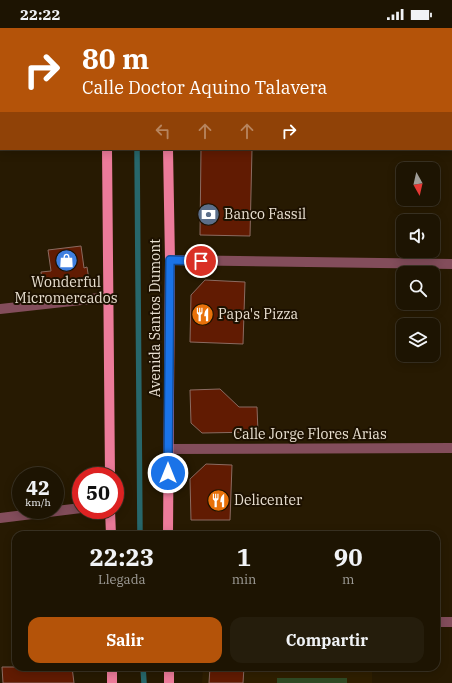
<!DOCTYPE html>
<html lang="es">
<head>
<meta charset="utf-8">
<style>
	body { margin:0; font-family:"IBM Plex Serif",serif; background:#251d0c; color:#f1f3f6; height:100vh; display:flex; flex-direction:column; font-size:15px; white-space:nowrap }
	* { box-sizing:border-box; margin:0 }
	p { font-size:13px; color:#a09e99 }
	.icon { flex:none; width:22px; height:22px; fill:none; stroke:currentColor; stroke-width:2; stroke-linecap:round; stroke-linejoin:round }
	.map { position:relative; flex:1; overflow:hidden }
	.drawer { position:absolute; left:12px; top:503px; width:428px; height:140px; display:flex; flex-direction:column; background:#1d1402; border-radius:12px; box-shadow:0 2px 10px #0003,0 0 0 1px #3b3324 }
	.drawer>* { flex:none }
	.banner { position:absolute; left:0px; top:0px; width:452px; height:122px; box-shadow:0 2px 10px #0003,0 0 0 1px #3b3324; background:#b45309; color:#fff; overflow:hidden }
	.needle { width:26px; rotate:172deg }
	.tools { position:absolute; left:396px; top:134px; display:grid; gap:8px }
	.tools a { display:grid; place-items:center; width:44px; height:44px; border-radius:8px; background:#1d1402; box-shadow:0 2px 10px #0003,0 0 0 1px #3b3324; font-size:20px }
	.speed { position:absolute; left:12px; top:439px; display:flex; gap:8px; font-size:20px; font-weight:700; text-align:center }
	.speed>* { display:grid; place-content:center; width:52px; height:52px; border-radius:50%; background:#1d1402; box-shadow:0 2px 10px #0003,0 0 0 1px #3b3324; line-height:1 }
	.speed small { font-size:10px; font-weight:400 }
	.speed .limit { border:6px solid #d22; background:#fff; color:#111 }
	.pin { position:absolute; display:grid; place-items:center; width:34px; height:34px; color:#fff; margin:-17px; border:2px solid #fff; border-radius:50%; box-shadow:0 1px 4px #0007 }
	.me { position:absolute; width:44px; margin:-22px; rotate:0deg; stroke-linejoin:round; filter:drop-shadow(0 0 3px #0008) }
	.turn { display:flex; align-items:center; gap:14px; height:84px; padding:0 16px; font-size:18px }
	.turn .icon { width:52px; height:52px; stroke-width:2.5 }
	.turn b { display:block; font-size:28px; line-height:34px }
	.lanes { display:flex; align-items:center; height:38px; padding:0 16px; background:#0003; justify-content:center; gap:20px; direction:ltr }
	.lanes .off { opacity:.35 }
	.eta { display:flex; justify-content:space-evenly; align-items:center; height:68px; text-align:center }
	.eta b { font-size:24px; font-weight:700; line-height:28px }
	.primary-button { display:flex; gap:8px; margin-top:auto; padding:8px 16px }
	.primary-button a { flex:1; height:46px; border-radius:12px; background:#b45309; color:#fff; font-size:16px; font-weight:700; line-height:46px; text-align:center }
	.primary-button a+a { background:#251d0c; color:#f1f3f6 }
	.status { display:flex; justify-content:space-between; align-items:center; height:28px; padding:0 20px; background:#1d1402; direction:ltr }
	.status svg { height:11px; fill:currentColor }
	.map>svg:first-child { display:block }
</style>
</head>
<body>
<div class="status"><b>22:22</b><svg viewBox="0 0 49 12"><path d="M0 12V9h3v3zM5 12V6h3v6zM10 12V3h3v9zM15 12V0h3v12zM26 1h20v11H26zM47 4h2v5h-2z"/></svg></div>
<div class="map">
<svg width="452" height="655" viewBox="0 0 452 655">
	<rect width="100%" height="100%" fill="#271a02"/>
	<!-- built -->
	<path fill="#2f1f00" d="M 203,639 L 372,639 L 372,655 L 202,655 Z"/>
	<!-- green -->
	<path fill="#2f4a24" d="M 277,650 L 347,650 L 347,655 L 277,655 Z"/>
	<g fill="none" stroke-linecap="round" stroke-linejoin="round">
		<!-- stream -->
		<path stroke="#27676b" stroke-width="5.5" d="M 136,0 L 136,1
			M 137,121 L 140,507
			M 143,639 L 144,655"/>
	</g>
	<!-- building -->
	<path fill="#611b02" stroke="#8b6b61" d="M 201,121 L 252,121 L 250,208 L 200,207 Z
		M 81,218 L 84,240 L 87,239 L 89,252 L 43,258 L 41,244 L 51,243 L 48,222 Z
		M 205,252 L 245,254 L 243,316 L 190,314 L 191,267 Z
		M 220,361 L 239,379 L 257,379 L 258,404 L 202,405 L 191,395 L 190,362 Z
		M 206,436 L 232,437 L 230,492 L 191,492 L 190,451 Z
		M 2,639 L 72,639 L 74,655 L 3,655 Z
		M 210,639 L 244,639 L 243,655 L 209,655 Z"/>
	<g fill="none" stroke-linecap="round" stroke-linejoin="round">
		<!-- minor -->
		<path stroke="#834d5b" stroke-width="10" d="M 451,48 L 452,48
			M 0,68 L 1,68
			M 170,232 L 452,236
			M 0,281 L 108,269
			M 169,421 L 452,420
			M 0,490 L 81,480
			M 436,594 L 452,594"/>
		<!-- major -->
		<path stroke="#ec7b9a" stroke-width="10" d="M 167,0 L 167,1
			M 107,1 L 107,0
			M 107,121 L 110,448
			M 168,121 L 170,232 L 168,507
			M 110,482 L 111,507
			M 112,639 L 112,655
			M 169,639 L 169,655"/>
	</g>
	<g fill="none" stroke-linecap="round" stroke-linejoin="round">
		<defs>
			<path id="route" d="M 168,445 L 170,232 L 201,233"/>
		</defs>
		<!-- route casing -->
		<use href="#route" stroke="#114b97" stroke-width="10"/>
		<!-- route -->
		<use href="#route" stroke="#1a73e8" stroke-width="7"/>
	</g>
	<!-- icons -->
	<defs>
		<symbol id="bank-disc" viewBox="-11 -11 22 22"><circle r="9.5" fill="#5c6f8a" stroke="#1d1100"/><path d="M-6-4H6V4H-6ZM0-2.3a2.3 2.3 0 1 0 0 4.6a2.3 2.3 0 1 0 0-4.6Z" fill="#fff"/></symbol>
		<symbol id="shop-disc" viewBox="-11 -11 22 22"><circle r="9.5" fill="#3f7fe0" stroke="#1d1100"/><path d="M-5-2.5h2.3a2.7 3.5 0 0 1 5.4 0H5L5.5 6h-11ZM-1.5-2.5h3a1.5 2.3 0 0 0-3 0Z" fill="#fff"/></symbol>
		<symbol id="restaurant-disc" viewBox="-11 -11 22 22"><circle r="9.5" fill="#e8710a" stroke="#1d1100"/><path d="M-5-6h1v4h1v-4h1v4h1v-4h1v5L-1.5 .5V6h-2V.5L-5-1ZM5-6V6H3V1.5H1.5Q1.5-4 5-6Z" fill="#fff"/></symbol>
	</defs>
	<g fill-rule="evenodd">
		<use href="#bank-disc" x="196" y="174" width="25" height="25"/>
		<use href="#shop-disc" x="54" y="220" width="25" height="25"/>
		<use href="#restaurant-disc" x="190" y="274" width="25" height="25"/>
		<use href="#restaurant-disc" x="206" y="460" width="25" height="25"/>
	</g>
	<g text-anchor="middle" stroke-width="4" stroke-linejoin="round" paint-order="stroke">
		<!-- poi labels -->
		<g font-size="14" fill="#e9e0d1" stroke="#1d1100" text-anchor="start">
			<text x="224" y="191">Banco Fassil</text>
			<text x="66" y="259" text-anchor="middle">Wonderful<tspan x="66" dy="16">Micromercados</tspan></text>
			<text x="218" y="291">Papa's Pizza</text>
			<text x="234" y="477">Delicenter</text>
		</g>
		<!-- street labels -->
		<g font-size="14" fill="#e9e0d1" stroke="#1d1100">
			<text transform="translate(155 290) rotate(-90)" y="5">Avenida Santos Dumont</text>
			<text x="310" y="411">Calle Jorge Flores Arias</text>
		</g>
	</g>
</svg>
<div class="tools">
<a><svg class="needle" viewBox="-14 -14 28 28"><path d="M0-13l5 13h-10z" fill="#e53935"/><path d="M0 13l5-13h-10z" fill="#a09e99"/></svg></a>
<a><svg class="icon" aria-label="sound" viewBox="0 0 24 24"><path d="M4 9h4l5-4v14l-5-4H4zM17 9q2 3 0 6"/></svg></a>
<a><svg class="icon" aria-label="search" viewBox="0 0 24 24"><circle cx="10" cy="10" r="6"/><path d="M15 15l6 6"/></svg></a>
<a><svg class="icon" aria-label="layers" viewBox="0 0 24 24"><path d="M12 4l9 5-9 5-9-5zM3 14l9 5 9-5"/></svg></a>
</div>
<div class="speed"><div>42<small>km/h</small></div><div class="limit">50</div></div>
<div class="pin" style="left:201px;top:233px;background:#d93025"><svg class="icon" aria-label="arrive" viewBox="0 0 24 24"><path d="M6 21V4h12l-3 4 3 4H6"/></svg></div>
<svg class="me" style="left:168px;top:445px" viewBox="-20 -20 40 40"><circle r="17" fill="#1a73e8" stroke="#fff" stroke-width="3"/><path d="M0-11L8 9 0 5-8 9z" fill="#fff"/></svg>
<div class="banner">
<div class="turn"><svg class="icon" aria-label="right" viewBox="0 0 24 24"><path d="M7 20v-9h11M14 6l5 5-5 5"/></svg><div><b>80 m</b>Calle Doctor Aquino Talavera</div></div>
<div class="lanes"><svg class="icon off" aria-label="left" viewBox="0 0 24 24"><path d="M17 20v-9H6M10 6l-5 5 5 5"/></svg><svg class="icon off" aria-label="ahead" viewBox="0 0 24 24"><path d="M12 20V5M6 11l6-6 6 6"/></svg><svg class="icon off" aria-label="ahead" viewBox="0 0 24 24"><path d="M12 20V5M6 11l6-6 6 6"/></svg><svg class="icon" aria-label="right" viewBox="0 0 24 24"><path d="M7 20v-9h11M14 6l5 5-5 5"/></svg></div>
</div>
<section class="drawer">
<div class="eta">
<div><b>22:23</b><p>Llegada</p></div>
<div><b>1</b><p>min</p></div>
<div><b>90</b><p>m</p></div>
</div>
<div class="primary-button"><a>Salir</a><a>Compartir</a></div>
</section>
</div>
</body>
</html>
